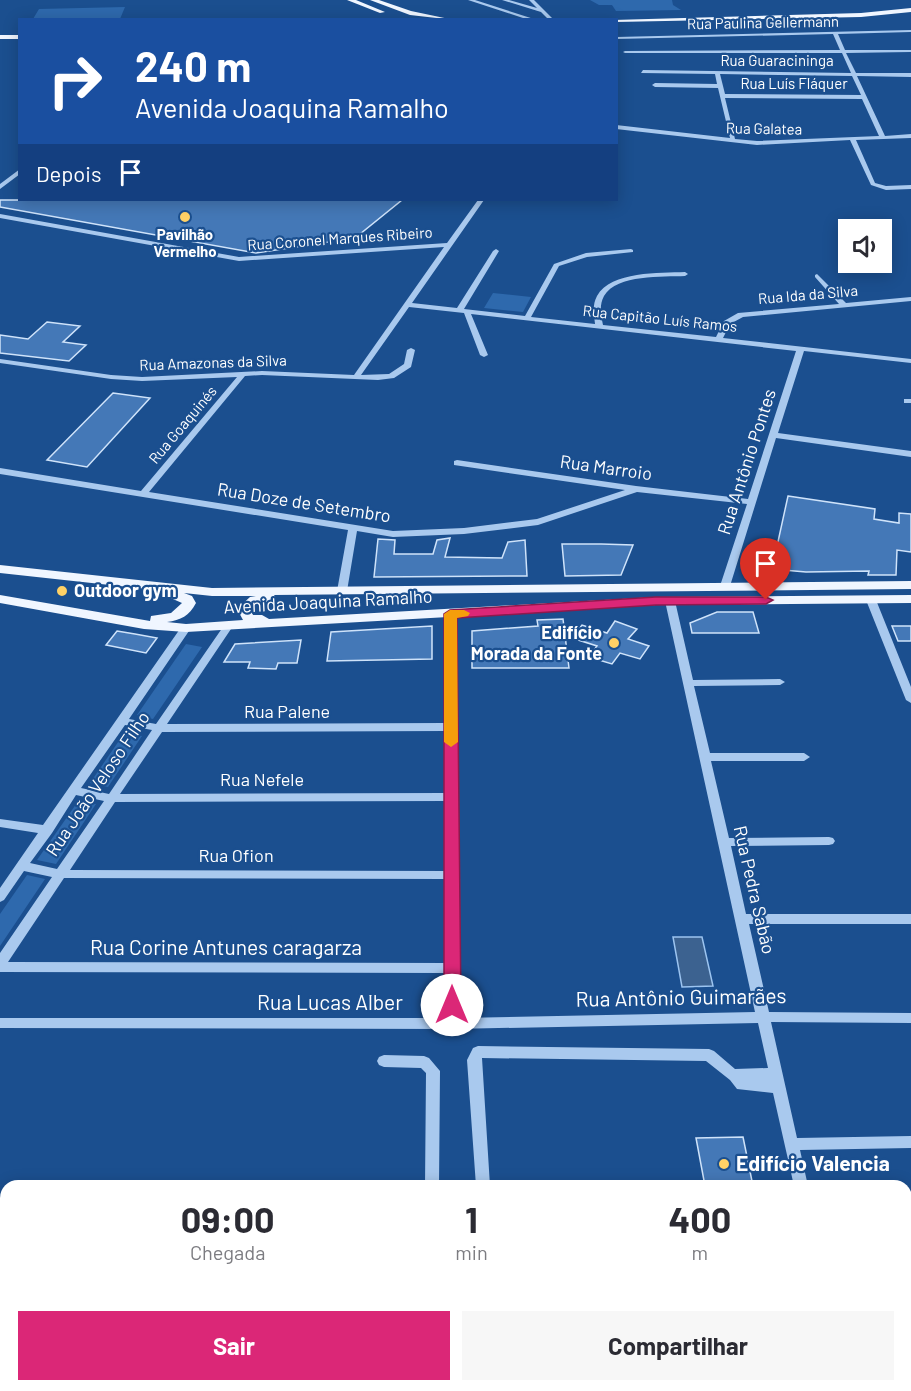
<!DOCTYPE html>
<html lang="pt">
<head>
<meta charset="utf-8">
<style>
	body { margin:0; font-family:Barlow,sans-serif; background:#f7f7f7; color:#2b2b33; height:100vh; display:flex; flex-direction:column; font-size:22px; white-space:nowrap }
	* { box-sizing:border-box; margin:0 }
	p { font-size:20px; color:#7c7c81 }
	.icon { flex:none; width:33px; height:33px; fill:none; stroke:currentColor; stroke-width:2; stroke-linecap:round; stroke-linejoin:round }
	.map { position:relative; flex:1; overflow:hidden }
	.side { position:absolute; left:0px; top:1180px; width:912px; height:212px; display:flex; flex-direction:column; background:#fff; border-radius:18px 18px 0 0; box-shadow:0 3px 15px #0003 }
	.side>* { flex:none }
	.hud { position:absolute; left:18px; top:18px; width:600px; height:183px; border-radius:0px; box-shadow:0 3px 15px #0003; background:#1a4fa0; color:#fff; overflow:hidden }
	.tools { position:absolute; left:838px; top:219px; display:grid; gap:12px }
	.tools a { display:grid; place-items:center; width:54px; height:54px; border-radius:0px; background:#fff; box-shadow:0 3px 15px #0003; font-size:30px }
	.pin { position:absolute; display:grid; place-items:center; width:51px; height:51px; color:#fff; margin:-62px -26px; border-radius:50% 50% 50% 0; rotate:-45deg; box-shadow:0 0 6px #0007 }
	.pin .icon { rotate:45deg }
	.me { position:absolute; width:66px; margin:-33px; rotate:0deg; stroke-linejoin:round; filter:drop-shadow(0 0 4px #0008) }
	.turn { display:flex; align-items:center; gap:21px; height:126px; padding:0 18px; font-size:27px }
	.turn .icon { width:78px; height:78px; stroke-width:2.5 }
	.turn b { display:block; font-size:42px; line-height:51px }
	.then { display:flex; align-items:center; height:57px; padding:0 18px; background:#0003; gap:12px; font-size:22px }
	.eta { display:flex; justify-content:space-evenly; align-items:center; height:102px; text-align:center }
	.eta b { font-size:36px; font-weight:700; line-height:42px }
	.primary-button { display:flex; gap:12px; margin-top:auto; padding:12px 18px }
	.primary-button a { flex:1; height:69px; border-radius:0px; background:#db2777; color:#fff; font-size:24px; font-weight:700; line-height:69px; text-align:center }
	.primary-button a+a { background:#f7f7f7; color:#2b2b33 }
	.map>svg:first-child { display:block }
</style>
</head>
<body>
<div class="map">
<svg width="911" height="1391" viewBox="0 0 911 1391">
	<rect width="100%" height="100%" fill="#1b4f8f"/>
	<!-- green -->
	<path fill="#2e69ad" d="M 590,0 L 672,0 L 673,5 L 681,10 L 616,11 L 612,5 L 599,5 Z
		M 125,7 L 120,19 L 33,19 L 39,9 Z
		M 493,293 L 531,297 L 523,312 L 484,308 Z
		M 186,644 L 202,647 L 153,719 L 137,715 Z
		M 125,732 L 142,736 L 108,787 L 90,783 Z
		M 79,800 L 96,804 L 56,864 L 37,860 Z
		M 27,875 L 45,879 L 0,946 L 0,914 Z"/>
	<!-- water -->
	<path fill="#3c6290" stroke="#9cc4f0" stroke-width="1.5" d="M 673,937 L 702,937 L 713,986 L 682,987 Z"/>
	<!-- building -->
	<path fill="#4478b7" stroke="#cfe3fa" stroke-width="1.5" d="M 0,200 L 402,200 L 355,238 L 256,253 L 0,207 Z
		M 47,322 L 80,326 L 63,342 L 86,345 L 69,361 L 0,353 L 0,335 L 28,339 Z
		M 113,393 L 150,398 L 87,467 L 47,460 Z
		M 788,496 L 875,509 L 874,519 L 899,523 L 899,513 L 911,514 L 911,552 L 897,550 L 896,575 L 868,575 L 869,571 L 806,572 L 772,569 Z
		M 450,538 L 445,557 L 502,558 L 508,542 L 525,540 L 527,576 L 374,577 L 378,539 L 395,540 L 394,554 L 433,554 L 437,540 Z
		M 562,544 L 601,544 L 633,545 L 621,575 L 565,576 Z
		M 717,612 L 753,612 L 759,633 L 692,633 L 690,623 Z
		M 563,619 L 569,668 L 472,668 L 472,631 L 538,626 L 537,620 Z
		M 615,621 L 637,629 L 628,639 L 649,646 L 640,659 L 620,653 L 612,664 L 589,657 L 597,646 L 572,638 L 582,625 L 607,633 Z
		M 432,626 L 432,659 L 327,661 L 331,632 Z
		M 892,626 L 911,626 L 911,641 L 898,641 Z
		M 117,631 L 135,634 L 157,638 L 146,653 L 106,645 Z
		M 301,640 L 297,663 L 278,663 L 276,669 L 248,668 L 250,662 L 224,662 L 235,644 Z
		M 743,1137 L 753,1186 L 705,1186 L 696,1138 Z"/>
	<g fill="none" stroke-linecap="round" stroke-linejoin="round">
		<!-- minor -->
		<path fill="#a9c9ee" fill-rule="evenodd" d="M 468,0 L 475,0 L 537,20 L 529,20 Z
			M 502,0 L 509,0 L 537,8 L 529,0 L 534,0 L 554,20 L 549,20 L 541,12 Z
			M 911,30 L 911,32 L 838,34 L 845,50 L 911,50 L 911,52 L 846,53 L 856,73 L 911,73 L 911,77 L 857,76 L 885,136 L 911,134 L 911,138 L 856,140 L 875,183 L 886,186 L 911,185 L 911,189 L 886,190 L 871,185 L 850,140 L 757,145 L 616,129 L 616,125 L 730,138 L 718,88 L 655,87 L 652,85 L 655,83 L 717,84 L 715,74 L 641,73 L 643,70 L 851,73 L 842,53 L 625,53 L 623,52 L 625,51 L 840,50 L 833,34 L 616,39 L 616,37 ZM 720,74 L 852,76 L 861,95 L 725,94 ZM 725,98 L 862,99 L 879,136 L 757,141 L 735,139 Z
			M 20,169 L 20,174 L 0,189 L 0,184 Z
			M 478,200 L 484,200 L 412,303 L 457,308 L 493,251 L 496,249 L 499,251 L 464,309 L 525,316 L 554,264 L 586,253 L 631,249 L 633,250 L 633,252 L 587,257 L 559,266 L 531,317 L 595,324 C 594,314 592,305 597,296 C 611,271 660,273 685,272 L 688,274 L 685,276 C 663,277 617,274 604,296 C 599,305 601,315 603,325 L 716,337 L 724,321 L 738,313 L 839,304 L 815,277 L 815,275 L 817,274 L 846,303 L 911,297 L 911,301 L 743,317 L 730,324 L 723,338 L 911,359 L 911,363 L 804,351 L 778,433 L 911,451 L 911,457 L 776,438 L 730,586 L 725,589 L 720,586 L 747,504 L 637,492 L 538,525 L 464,534 L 393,537 L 357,531 L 347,591 L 342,594 L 337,591 L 348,530 L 0,474 L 0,468 L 141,491 L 237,377 L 142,381 L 111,379 L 0,363 L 0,359 L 111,375 L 142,377 L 262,371 L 354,375 L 444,247 L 239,261 L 0,218 L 0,214 L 239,257 L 447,243 ZM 409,307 L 464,313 L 480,355 L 484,357 L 488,355 L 471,314 L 796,351 L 748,499 L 636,486 L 457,460 L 454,461 L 454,465 L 625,490 L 537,519 L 464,528 L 393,531 L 149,492 L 245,376 L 262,375 L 378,380 L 394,378 L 411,367 L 415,350 L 411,348 L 407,350 L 404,364 L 389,374 L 361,375 Z
			M 904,399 L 911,399 L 911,403 L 904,403 Z
			M 871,597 L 876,600 L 911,687 L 911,703 L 906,700 L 866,600 Z
			M 670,598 L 675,601 L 693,680 L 780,679 L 785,682 L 780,685 L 694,686 L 710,753 L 804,753 L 810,757 L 804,761 L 711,761 L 729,838 L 829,837 L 833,838 L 835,841 L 833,844 L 829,845 L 731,846 L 746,914 L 911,914 L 911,924 L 749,924 L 769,1012 L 911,1013 L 911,1023 L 771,1022 L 797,1138 L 911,1136 L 911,1148 L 800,1150 L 808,1186 L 794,1186 L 773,1093 L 737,1089 L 730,1080 L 706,1061 L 482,1058 L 490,1186 L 476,1186 L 467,1060 L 473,1048 L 478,1046 L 709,1049 L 714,1051 L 735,1069 L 768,1068 L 758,1023 L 452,1029 L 0,1028 L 0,1018 L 445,1018 L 445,973 L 0,972 L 0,953 L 52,877 L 24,871 L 4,900 L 0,902 L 0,888 L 38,833 L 0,827 L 0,819 L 43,825 L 182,626 L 186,625 L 191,628 L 129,719 L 156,724 L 225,624 L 228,623 L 233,626 L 167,724 L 445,723 L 445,614 L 450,611 L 455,614 L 459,1018 L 755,1012 L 665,601 ZM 125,725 L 152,730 L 109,794 L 81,788 ZM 445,731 L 445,793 L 120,794 L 162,732 ZM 76,795 L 104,801 L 57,869 L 30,863 L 52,833 ZM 445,801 L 445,871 L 70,870 L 115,802 ZM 64,878 L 445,879 L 445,963 L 8,962 Z
			M 384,1055 L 424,1056 L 429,1058 L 440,1071 L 439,1186 L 425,1186 L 426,1073 L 421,1068 L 384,1067 L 379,1065 L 377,1061 L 379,1057 Z
			M 906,1209 L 911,1209 L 911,1223 L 906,1223 Z
			M 493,1386 L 522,1386 L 524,1391 L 495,1391 Z
			M 782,1386 L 798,1386 L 799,1391 L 783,1391 Z
			M 839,1386 L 855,1386 L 857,1391 L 841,1391 Z"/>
		<!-- major -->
		<path fill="#f0f6ff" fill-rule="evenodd" d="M 347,0 L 356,0 L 385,12 L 380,13 Z
			M 370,0 L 379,0 L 411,11 L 454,20 L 410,15 Z
			M 911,8 L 911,12 L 861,17 L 616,22 L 616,20 L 613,20 L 861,13 Z
			M 0,35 L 20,35 L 20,39 L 0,39 Z
			M 0,565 L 212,588 L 911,581 L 911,589 L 274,595 L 276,598 L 274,601 L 259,604 L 251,610 L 253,615 L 262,615 L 269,619 L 656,597 L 911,595 L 911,603 L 656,605 L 186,632 L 144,629 L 0,603 L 0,595 L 150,621 L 151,616 L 171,613 L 182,603 L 166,596 L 165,591 L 0,573 ZM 184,593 L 212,596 L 256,596 L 250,597 L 237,609 L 243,620 L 186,624 L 167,622 C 181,620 189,616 196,603 L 192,596 Z"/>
	</g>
	<!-- route -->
	<path fill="#db2777" stroke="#8e194d" stroke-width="1.5" d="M 656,597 L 766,597 L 773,600 L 766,604 L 656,605 L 457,618 L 461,1005 L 458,1010 L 452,1012 L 446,1010 L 444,1005 L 444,614 L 450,610 Z"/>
	<!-- slow -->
	<path fill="#f59e0b" d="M 450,610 L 464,610 L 470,613 L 468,616 L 457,618 L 458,742 L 451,747 L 444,742 L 444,614 Z"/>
	<!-- markers -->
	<g fill="#ffd166" stroke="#1b4f8f" stroke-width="2">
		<circle cx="185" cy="217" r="6"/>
		<circle cx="62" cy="591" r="6"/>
		<circle cx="614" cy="643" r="6"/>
		<circle cx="724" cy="1164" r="6"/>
	</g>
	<g text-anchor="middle" stroke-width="4.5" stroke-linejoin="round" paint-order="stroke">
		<!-- far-street labels -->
		<g font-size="15" fill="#fff" stroke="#1b4f8f">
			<text transform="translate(763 23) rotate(-1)" y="5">Rua Paulina Gellermann</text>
			<text x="777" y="66">Rua Guaracininga</text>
			<text x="794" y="89">Rua Luís Fláquer</text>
			<text transform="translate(764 129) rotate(1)" y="5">Rua Galatea</text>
			<text transform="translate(340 239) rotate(-4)" y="5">Rua Coronel Marques Ribeiro</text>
			<text transform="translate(808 295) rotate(-5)" y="5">Rua Ida da Silva</text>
			<text transform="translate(660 319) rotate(6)" y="5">Rua Capitão Luís Ramos</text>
			<text transform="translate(213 363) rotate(-2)" y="5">Rua Amazonas da Silva</text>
			<text transform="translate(183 425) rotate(-50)" y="5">Rua Goaquinés</text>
		</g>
		<!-- far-poi labels -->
		<g font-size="15" font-weight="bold" fill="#fff" stroke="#1b4f8f">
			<text x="185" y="240">Pavilhão<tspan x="185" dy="17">Vermelho</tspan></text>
		</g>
		<!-- street labels -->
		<g font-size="18" fill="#fff" stroke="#1b4f8f">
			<text transform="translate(747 462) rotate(-72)" y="6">Rua Antônio Pontes</text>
			<text transform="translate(606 468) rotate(8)" y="6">Rua Marroio</text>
			<text transform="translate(304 503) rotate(9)" y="6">Rua Doze de Setembro</text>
			<text transform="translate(328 602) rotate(-3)" y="6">Avenida Joaquina Ramalho</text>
			<text x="287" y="718">Rua Palene</text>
			<text x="262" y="786">Rua Nefele</text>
			<text transform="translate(98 784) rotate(-56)" y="6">Rua João Veloso Filho</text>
			<text x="236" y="862">Rua Ofion</text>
			<text transform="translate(754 890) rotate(77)" y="6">Rua Pedra Sabão</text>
		</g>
		<!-- poi labels -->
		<g font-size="18" font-weight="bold" fill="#fff" stroke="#1b4f8f" text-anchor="start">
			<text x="74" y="597">Outdoor gym</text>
			<text x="602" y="639" text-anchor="end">Edifício<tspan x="602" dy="21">Morada da Fonte</tspan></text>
		</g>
		<!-- near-street labels -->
		<g font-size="21" fill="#fff" stroke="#1b4f8f">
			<text x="226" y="955">Rua Corine Antunes caragarza</text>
			<text transform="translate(681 998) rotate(-1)" y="7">Rua Antônio Guimarães</text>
			<text x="330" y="1010">Rua Lucas Alber</text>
		</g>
		<!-- near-poi labels -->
		<g font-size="21" font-weight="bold" fill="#fff" stroke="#1b4f8f" text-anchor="start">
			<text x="736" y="1171">Edifício Valencia</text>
		</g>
	</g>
</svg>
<div class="tools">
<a><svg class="icon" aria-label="sound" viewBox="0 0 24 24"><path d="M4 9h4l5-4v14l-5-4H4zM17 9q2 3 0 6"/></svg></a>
</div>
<div class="pin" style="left:766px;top:600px;background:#d93025"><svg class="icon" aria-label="arrive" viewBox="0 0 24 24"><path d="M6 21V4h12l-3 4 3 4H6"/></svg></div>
<svg class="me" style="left:452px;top:1005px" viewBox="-20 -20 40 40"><circle r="19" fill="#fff"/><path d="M0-13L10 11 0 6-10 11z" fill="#db2777"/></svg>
<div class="hud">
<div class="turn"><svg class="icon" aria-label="right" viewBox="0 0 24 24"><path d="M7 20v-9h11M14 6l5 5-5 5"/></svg><div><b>240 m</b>Avenida Joaquina Ramalho</div></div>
<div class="then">Depois<svg class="icon" aria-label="arrive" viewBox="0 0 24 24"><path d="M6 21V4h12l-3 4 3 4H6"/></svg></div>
</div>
<section class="side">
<div class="eta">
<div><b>09:00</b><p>Chegada</p></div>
<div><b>1</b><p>min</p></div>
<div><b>400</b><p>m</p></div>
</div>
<div class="primary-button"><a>Sair</a><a>Compartilhar</a></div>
</section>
</div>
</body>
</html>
